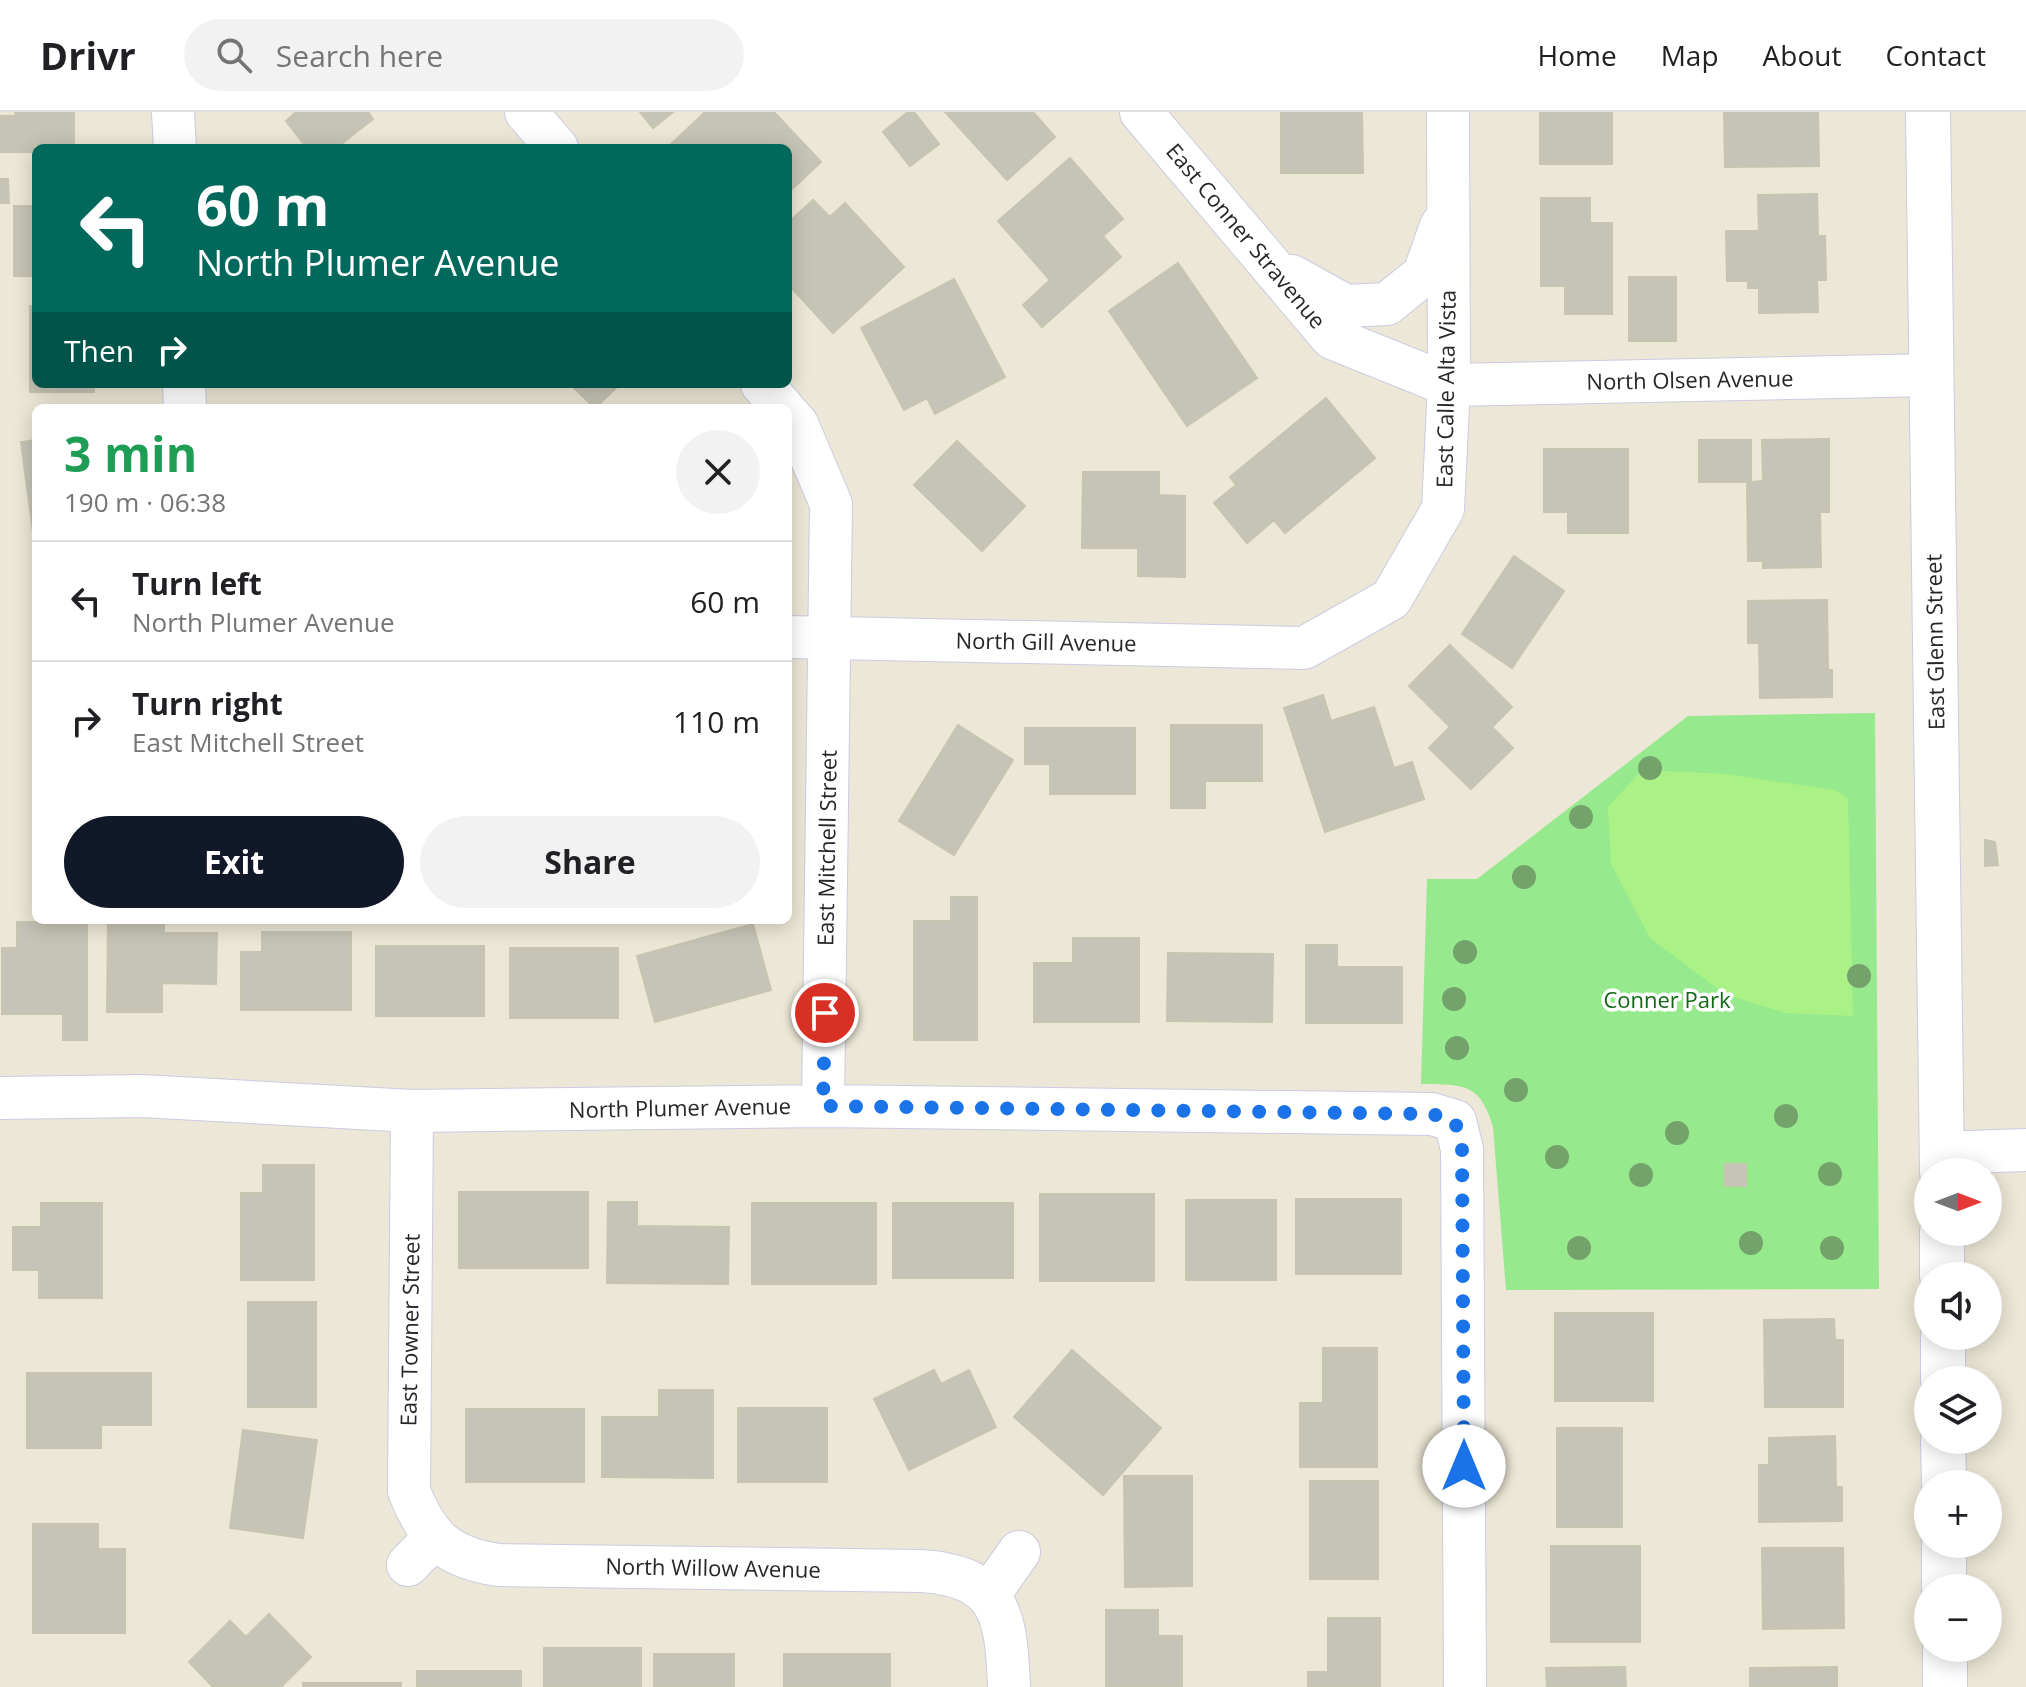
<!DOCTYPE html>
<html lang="en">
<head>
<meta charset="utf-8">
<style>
	body { margin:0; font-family:"Open Sans",sans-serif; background:#f2f2f2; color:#202124; height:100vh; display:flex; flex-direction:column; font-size:30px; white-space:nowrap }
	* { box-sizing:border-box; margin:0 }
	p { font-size:26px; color:#757577 }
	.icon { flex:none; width:44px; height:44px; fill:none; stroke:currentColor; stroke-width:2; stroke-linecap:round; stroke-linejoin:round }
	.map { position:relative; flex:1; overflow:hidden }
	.panel { position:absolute; left:32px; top:292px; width:760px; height:520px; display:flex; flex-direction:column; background:#fff; border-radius:12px; box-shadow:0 4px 20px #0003 }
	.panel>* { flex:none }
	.hud { position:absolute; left:32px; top:32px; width:760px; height:244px; border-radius:12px; box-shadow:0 4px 20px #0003; background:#00695c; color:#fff; overflow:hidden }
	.needle { width:52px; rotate:90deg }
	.buttons { position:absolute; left:1914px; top:1046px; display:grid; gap:16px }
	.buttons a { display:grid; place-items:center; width:88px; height:88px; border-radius:50%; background:#fff; box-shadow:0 4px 20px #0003; font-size:40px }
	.pin { position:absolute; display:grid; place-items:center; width:68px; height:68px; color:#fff; margin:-34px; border:4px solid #fff; border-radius:50%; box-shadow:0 2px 8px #0007 }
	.me { position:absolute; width:88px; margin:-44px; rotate:0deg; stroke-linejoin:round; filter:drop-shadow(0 0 6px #0008) }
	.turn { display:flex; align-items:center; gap:28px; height:168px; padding:0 32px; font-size:36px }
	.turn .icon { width:104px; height:104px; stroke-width:2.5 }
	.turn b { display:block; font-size:56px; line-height:68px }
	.then { display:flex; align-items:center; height:76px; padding:0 32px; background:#0003; gap:16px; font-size:30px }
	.round { display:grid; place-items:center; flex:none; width:84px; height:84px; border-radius:42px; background:#f2f2f2 }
	.head { display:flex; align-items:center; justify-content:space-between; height:136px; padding:0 32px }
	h1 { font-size:48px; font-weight:700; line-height:60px; color:#1e9e55 }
	.primary-button { display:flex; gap:16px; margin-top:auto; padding:16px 32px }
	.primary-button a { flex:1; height:92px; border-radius:48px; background:#111827; color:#fff; font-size:32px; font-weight:700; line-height:92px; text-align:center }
	.primary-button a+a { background:#f2f2f2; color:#202124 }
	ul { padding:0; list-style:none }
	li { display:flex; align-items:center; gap:24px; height:120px; padding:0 32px; border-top:2px solid #e0e0e0 }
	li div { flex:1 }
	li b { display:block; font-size:30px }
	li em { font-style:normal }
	header { display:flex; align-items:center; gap:48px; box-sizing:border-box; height:112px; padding:0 40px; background:#fff; border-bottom:2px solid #e0e0e0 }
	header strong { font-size:38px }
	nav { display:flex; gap:44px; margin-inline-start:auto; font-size:28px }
	.search { width:560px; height:72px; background:#f2f2f2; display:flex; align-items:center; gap:20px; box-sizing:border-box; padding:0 28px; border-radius:44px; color:#757577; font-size:30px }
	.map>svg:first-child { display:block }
</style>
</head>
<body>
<header>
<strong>Drivr</strong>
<div class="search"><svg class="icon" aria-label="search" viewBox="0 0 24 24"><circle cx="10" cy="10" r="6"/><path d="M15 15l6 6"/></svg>Search here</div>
<nav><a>Home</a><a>Map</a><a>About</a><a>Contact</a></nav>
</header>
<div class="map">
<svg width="2026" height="1575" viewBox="0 0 2026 1575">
	<rect width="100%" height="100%" fill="#ece7d6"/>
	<!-- green -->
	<path fill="#96e98c" d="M 1875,601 L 1879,1177 L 1506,1178 L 1493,1015 C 1480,970 1463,973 1421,972 L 1427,767 L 1477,767 L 1688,604 Z"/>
	<!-- pitch -->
	<path fill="#abf286" d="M 1642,658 L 1725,662 L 1835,678 L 1848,687 L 1853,904 L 1786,901 L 1725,882 L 1650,826 L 1611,752 L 1608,695 Z"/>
	<!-- building -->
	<path fill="#c6c4b6" stroke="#c7c4b0" stroke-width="2" d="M 15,0 L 74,0 L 74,32 L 34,33 L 34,40 L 0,40 L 0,4 L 16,4 Z
		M 296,0 L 368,0 L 373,7 L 336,36 L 307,36 L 286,9 Z
		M 640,0 L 673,0 L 653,16 Z
		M 705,0 L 774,0 L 821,50 L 788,81 L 788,36 L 667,36 Z
		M 908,0 L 914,0 L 939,32 L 910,54 L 883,20 Z
		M 945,0 L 1033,0 L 1055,25 L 1007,68 Z
		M 1281,0 L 1362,0 L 1363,61 L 1281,61 Z
		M 1540,0 L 1612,0 L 1612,52 L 1540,52 Z
		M 1724,0 L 1818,0 L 1819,54 L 1725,55 Z
		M 1070,46 L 1123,107 L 1103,124 L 1121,145 L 1042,215 L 1023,193 L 1050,168 L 998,109 Z
		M 0,67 L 8,67 L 9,91 L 0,91 Z
		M 1817,82 L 1818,124 L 1825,124 L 1826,168 L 1817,168 L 1818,200 L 1759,201 L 1759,176 L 1748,176 L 1748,169 L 1727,169 L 1726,119 L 1759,119 L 1758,83 Z
		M 1541,86 L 1590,86 L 1590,111 L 1612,111 L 1612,202 L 1565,202 L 1565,174 L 1541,174 Z
		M 813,88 L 830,105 L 845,91 L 904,155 L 833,221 L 788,172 L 788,111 Z
		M 14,94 L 36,94 L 36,164 L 14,164 Z
		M 1178,151 L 1257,266 L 1187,314 L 1109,199 Z
		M 1629,165 L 1676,165 L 1676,229 L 1629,229 Z
		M 954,167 L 1005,265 L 935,302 L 927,286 L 904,298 L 861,216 Z
		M 30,194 L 36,194 L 36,272 L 94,272 L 94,280 L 30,280 Z
		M 570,272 L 620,272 L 595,296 Z
		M 1326,286 L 1375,346 L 1285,421 L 1274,408 L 1247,431 L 1214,391 L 1236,373 L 1230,365 Z
		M 1829,327 L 1829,400 L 1820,400 L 1821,455 L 1763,456 L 1763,449 L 1748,449 L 1747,370 L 1699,370 L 1699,328 L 1751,328 L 1751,370 L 1763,369 L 1762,328 Z
		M 36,328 L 36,419 L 33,420 L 21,330 Z
		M 957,329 L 1025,394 L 982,439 L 914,373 Z
		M 1544,337 L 1628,337 L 1628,421 L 1568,421 L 1568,400 L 1544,400 Z
		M 1083,360 L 1159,360 L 1159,383 L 1185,384 L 1185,465 L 1138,464 L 1138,436 L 1082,436 Z
		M 1514,444 L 1564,479 L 1512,556 L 1462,522 Z
		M 1827,488 L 1828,558 L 1832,558 L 1832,585 L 1760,586 L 1759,531 L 1748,531 L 1748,489 Z
		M 1450,533 L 1512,595 L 1492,615 L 1513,636 L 1471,677 L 1429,636 L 1450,615 L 1409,574 Z
		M 1323,583 L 1331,609 L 1374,595 L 1394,656 L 1412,650 L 1424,687 L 1325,720 L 1284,596 Z
		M 958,613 L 1013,648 L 954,743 L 899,709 Z
		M 1171,613 L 1262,613 L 1262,669 L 1205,669 L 1205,696 L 1171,696 Z
		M 1025,616 L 1135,616 L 1135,682 L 1050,682 L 1050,652 L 1025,652 Z
		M 1985,728 L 1995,730 L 1998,753 L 1985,754 Z
		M 951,785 L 977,785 L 977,928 L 914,928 L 914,809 L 951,809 Z
		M 108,808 L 164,808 L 164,821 L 217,821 L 216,872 L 162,871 L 162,900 L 107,900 Z
		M 17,810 L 87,810 L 87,928 L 63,928 L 63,902 L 2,902 L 2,836 L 17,836 Z
		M 753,812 L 771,878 L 655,910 L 637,844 Z
		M 262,820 L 351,820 L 351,898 L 241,898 L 241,840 L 262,840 Z
		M 1073,826 L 1139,826 L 1139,910 L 1034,910 L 1034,851 L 1073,851 Z
		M 1306,833 L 1337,833 L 1337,855 L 1402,855 L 1402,911 L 1306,911 Z
		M 376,834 L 484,834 L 484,904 L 376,904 Z
		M 510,836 L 618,836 L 618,906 L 510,906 Z
		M 1168,841 L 1273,842 L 1272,910 L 1167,909 Z
		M 1725,1052 L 1746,1052 L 1746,1074 L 1725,1074 Z
		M 263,1053 L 314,1053 L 314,1168 L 241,1168 L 241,1081 L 263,1081 Z
		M 459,1080 L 588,1080 L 588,1156 L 459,1156 Z
		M 1040,1082 L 1154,1082 L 1154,1169 L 1040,1169 Z
		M 1296,1087 L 1401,1087 L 1401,1162 L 1296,1162 Z
		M 1186,1088 L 1276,1088 L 1276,1168 L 1186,1168 Z
		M 608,1090 L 637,1090 L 637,1114 L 729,1115 L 728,1172 L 607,1171 Z
		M 41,1091 L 102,1091 L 102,1186 L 39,1186 L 39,1158 L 13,1158 L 13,1115 L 41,1115 Z
		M 752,1091 L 876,1091 L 876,1172 L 752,1172 Z
		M 893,1091 L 1013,1091 L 1013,1166 L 893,1166 Z
		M 248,1190 L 316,1190 L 316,1295 L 248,1295 Z
		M 1555,1201 L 1653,1201 L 1653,1289 L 1555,1289 Z
		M 1834,1207 L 1835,1228 L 1843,1228 L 1843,1295 L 1765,1295 L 1764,1208 Z
		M 1323,1236 L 1377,1236 L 1377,1355 L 1300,1355 L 1300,1291 L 1323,1291 Z
		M 1072,1238 L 1161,1316 L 1103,1383 L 1014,1305 Z
		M 934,1258 L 941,1272 L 969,1258 L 996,1315 L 909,1358 L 874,1287 Z
		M 27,1261 L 151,1261 L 151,1313 L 101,1313 L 101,1336 L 27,1336 Z
		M 659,1278 L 713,1278 L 713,1366 L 602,1365 L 602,1305 L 659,1305 Z
		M 738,1296 L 827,1296 L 827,1370 L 738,1370 Z
		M 466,1297 L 584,1297 L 584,1370 L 466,1370 Z
		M 1557,1316 L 1622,1316 L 1622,1415 L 1557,1415 Z
		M 243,1318 L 317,1328 L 303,1426 L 230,1416 Z
		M 1835,1324 L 1836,1375 L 1842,1375 L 1842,1409 L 1759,1410 L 1759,1353 L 1769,1353 L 1769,1326 Z
		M 1124,1364 L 1192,1364 L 1192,1474 L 1125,1475 Z
		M 1310,1369 L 1378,1369 L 1378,1467 L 1310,1467 Z
		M 33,1412 L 98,1412 L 98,1437 L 125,1437 L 125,1521 L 33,1521 Z
		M 1551,1434 L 1640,1434 L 1640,1530 L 1551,1530 Z
		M 1762,1436 L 1843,1436 L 1844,1516 L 1763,1517 Z
		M 1106,1498 L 1158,1498 L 1158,1524 L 1182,1524 L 1182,1575 L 1106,1575 Z
		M 269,1502 L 311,1545 L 281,1575 L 213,1575 L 189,1550 L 230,1509 L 246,1525 Z
		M 1328,1506 L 1380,1506 L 1380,1575 L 1308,1575 L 1308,1560 L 1328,1560 Z
		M 544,1536 L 641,1536 L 641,1575 L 544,1575 Z
		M 654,1542 L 734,1542 L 734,1575 L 654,1575 Z
		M 784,1542 L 890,1542 L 890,1575 L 784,1575 Z
		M 1625,1555 L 1626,1575 L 1547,1575 L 1546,1556 Z
		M 1837,1555 L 1837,1575 L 1750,1575 L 1750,1556 Z
		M 417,1559 L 521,1559 L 521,1575 L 417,1575 Z
		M 303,1571 L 401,1571 L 401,1575 L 303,1575 Z"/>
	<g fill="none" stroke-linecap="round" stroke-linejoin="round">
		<defs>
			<path id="street" d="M 173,0 L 175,36
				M 526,0 L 557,36
				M 1141,0 L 1332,226 L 1449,273 L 1932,263
				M 1292,164 L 1346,194 L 1387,192 L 1424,162 L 1441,114
				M 184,272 L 185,296
				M 762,272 L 783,296
				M 788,302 L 797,312 L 831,392 L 823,994
				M 788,525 L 1304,536 L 1391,487 L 1443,397 L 1449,273 L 1448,0
				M 0,986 L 142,984 L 412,999 L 823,994 L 1432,1002 L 1455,1009 L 1462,1037 L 1465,1575
				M 412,999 L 409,1379 C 428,1427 448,1446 499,1453 L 921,1459 C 1003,1464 1006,1506 1009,1575
				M 1941,1041 L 2026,1038
				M 408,1453 L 435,1425
				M 988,1484 L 1019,1440"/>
			<path id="secondary" d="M 1928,0 L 1942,1060
				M 1942,1120 L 1942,1164
				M 1943,1224 L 1943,1268
				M 1943,1328 L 1944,1372
				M 1944,1432 L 1944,1476
				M 1945,1536 L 1945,1575"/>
		</defs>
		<!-- street casing -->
		<use href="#street" stroke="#cccbe2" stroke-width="44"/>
		<!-- secondary casing -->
		<use href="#secondary" stroke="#cccbe2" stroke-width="46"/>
		<!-- street -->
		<use href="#street" stroke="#fff" stroke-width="42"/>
		<!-- secondary -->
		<use href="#secondary" stroke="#fff" stroke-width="44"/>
	</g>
	<!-- trees -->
	<g fill="#74a26b">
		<circle cx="1650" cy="656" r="12"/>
		<circle cx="1581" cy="705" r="12"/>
		<circle cx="1524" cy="765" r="12"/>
		<circle cx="1465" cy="840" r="12"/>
		<circle cx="1859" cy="864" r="12"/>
		<circle cx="1454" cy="887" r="12"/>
		<circle cx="1457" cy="936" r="12"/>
		<circle cx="1516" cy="978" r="12"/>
		<circle cx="1786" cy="1004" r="12"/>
		<circle cx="1677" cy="1021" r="12"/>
		<circle cx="1557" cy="1045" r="12"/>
		<circle cx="1830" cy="1062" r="12"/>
		<circle cx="1641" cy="1063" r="12"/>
		<circle cx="1751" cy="1131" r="12"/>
		<circle cx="1579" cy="1136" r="12"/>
		<circle cx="1832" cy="1136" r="12"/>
	</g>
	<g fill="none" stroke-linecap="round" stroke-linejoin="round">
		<!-- route -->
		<path stroke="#1a73e8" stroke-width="14" stroke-dasharray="0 25.2" d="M 825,901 L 823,994 L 1432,1002 L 1455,1009 L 1462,1037 L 1464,1354"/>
	</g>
	<g text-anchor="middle" stroke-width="7" stroke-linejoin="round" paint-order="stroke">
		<!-- street labels -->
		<g font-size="22" fill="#272727" stroke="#fff">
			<text transform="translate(1246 124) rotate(50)" y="8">East Conner Stravenue</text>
			<text transform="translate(1690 268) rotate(-1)" y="8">North Olsen Avenue</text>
			<text transform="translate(1446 277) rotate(-89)" y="8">East Calle Alta Vista</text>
			<text transform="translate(1046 530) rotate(1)" y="8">North Gill Avenue</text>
			<text transform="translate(1935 530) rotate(-91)" y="8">East Glenn Street</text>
			<text transform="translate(827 736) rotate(-89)" y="8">East Mitchell Street</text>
			<text transform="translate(680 996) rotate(-1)" y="8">North Plumer Avenue</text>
			<text transform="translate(410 1218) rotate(-89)" y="8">East Towner Street</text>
			<text transform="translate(713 1456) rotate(1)" y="8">North Willow Avenue</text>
		</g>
		<!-- park labels -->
		<g font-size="22" fill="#126913" stroke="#fff">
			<text x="1667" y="896">Conner Park</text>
		</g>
	</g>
</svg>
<div class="buttons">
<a><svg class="needle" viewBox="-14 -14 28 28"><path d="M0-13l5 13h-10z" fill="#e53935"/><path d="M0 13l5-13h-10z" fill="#757577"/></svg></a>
<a><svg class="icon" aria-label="sound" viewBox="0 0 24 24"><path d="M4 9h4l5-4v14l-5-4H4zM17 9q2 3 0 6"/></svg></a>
<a><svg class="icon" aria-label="layers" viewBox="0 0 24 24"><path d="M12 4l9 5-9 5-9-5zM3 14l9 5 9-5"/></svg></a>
<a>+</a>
<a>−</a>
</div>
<div class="pin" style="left:825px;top:901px;background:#d93025"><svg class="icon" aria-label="arrive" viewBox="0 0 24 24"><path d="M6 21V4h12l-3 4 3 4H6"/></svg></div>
<svg class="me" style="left:1464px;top:1354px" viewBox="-20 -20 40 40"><circle r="19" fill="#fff"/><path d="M0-13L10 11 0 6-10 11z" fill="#1a73e8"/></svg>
<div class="hud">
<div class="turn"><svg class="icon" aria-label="left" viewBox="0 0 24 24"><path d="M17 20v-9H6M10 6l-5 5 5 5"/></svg><div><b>60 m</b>North Plumer Avenue</div></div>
<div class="then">Then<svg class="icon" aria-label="right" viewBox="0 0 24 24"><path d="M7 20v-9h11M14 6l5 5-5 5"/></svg></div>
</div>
<section class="panel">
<div class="head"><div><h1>3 min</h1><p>190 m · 06:38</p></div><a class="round"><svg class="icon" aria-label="close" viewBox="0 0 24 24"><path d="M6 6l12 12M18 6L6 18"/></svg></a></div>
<ul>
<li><svg class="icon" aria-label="left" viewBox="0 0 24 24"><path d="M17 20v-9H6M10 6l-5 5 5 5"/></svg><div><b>Turn left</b><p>North Plumer Avenue</p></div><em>60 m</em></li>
<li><svg class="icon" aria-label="right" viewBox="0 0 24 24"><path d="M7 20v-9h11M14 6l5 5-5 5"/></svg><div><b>Turn right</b><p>East Mitchell Street</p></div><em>110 m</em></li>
</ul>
<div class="primary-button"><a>Exit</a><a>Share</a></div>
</section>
</div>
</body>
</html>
